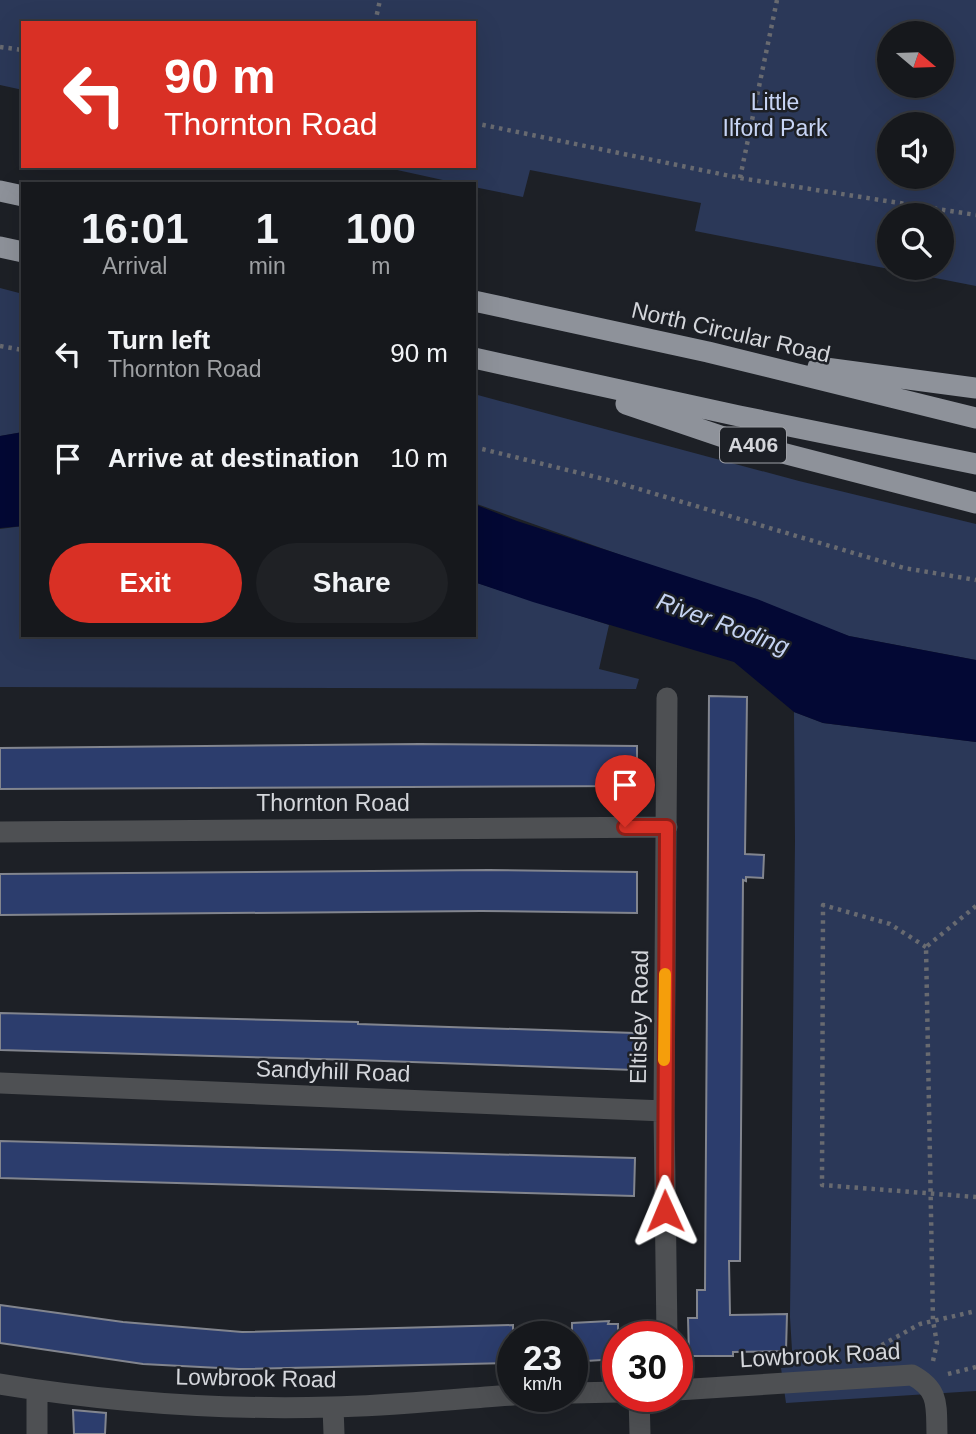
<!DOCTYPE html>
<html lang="en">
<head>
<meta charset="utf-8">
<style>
	body { margin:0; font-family:Arial,sans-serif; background:#1f2125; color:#f1f3f6; height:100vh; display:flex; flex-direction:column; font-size:26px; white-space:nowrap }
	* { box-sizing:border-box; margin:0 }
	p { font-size:23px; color:#9ea0a3 }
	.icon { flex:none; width:38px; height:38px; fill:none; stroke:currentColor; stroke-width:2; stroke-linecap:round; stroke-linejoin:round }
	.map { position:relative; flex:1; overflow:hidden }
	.panel { position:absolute; left:21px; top:182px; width:455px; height:455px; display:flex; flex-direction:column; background:#16181c; border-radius:0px; box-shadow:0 7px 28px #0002,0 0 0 2px #35373b }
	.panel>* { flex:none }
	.banner { position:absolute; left:21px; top:21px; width:455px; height:147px; border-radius:0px; box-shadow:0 7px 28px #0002,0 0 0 2px #35373b; background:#d93025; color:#fff; overflow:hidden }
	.needle { width:46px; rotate:109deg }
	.controls { position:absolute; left:877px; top:21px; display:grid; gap:14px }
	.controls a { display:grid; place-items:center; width:77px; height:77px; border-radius:50%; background:#16181c; box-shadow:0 7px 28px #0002,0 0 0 2px #35373b; font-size:35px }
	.speed { position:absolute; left:497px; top:1321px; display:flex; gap:14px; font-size:35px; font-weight:700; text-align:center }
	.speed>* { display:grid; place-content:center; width:91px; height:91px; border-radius:50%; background:#16181c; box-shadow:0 7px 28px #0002,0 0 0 2px #35373b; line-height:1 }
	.speed small { font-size:18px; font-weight:400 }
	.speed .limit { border:10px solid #d22; background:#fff; color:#111 }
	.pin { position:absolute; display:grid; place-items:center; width:60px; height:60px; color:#fff; margin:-72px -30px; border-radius:50% 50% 50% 0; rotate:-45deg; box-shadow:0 0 7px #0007 }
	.pin .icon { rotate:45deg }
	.me { position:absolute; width:77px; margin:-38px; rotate:359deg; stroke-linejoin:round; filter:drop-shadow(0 0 5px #0008) }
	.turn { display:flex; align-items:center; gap:24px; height:147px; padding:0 28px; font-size:32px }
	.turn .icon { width:91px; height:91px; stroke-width:2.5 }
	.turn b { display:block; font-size:49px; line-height:60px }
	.eta { display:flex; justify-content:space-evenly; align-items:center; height:119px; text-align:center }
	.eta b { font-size:42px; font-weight:600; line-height:49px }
	.button { display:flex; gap:14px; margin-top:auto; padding:14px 28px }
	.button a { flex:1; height:80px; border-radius:42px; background:#d93025; color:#fff; font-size:28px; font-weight:600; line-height:80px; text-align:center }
	.button a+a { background:#1f2125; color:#f1f3f6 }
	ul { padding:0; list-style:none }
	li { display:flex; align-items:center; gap:21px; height:105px; padding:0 28px }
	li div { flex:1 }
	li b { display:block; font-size:26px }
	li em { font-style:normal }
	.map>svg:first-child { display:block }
</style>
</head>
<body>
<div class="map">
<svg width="976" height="1434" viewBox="0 0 976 1434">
	<rect width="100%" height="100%" fill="#1d2026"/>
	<!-- green -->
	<path fill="#2b3858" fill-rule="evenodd" d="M 0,0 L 976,0 L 976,286 L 695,231 L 701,203 L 530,170 L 523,197 L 474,187 L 474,184 L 461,184 L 379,166 L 474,166 L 474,23 L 23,23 L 23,90 L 0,85 ZM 942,33 L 942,86 L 889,86 L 889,33 ZM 942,124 L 942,177 L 889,177 L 889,124 ZM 942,215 L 942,268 L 889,268 L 889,215 Z
		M 0,288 L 23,294 L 23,432 L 0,436 Z
		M 474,394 L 799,481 L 976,524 L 976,660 L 849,636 L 474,503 Z
		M 23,526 L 23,635 L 474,635 L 474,582 L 609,625 L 599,669 L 639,679 L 636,689 L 0,687 L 0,529 Z
		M 794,712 L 823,723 L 976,742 L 976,1391 L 786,1403 L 781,1368 L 793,1367 L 790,1317 L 795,841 Z"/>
	<!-- water -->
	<path fill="#030834" d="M 23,432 L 23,526 L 0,528 L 0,436 Z
		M 474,504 L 517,521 L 757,599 L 849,636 L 976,660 L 976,742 L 823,723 L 794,712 L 734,662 L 533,602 L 474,582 Z"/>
	<!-- building -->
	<path fill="#2c3d6d" stroke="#82858e" stroke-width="2" d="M 709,696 L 747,697 L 745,854 L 764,855 L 763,878 L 746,877 L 746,881 L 743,880 L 740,1261 L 729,1261 L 730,1315 L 787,1314 L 786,1351 L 733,1352 L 733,1356 L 689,1356 L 688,1318 L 697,1318 L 697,1290 L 705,1290 Z
		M 420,744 L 637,746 L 637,786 L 0,789 L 0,748 Z
		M 489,870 L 637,872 L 637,913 L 481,911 L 0,915 L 0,874 Z
		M 0,1013 L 358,1022 L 358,1024 L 635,1033 L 634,1070 L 356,1060 L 0,1050 Z
		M 0,1141 L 635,1158 L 634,1196 L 0,1178 Z
		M 0,1305 L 123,1322 L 242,1332 L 513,1325 L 513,1363 L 239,1369 L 143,1364 L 0,1343 Z
		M 609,1321 L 608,1324 L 618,1324 L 618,1359 L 586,1361 L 585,1357 L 572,1358 L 572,1323 Z
		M 73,1410 L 106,1413 L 105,1434 L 74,1434 Z"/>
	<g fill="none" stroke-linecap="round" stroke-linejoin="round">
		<!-- path -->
		<path stroke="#686a70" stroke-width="4.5" stroke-dasharray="3.5 5" stroke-linecap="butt" d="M 375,23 L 380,0
			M 0,47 L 23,50
			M 474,123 L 740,178 L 976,215
			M 740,178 L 777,0
			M 0,346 L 23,350
			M 474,447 L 612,481 L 904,568 L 976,580
			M 926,947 L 890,924 L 823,905 L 822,1185 L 976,1197
			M 877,1352 L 880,1346 L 920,1324 L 976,1311
			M 933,1361 L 937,1343 L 933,1321 L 926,947 L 976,906
			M 948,1374 L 976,1367"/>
		<!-- minor -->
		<path stroke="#4e5053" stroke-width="21" d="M 0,832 L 667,827
			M 0,1083 L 664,1111
			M 667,1337 L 664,1111 L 667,698
			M 0,1384 C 109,1402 221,1410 331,1407 C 391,1406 452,1399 513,1395
			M 37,1390 L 37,1434
			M 677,1390 L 912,1375 C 940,1390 936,1406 937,1434
			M 572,1393 L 618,1392
			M 639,1396 L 640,1434
			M 333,1407 L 334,1434"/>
		<!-- highway -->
		<path stroke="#8e929a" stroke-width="21" d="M 0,191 L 23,196
			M 0,247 L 23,252
			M 474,301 L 708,352 L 976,418
			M 474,358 L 739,416 L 976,464
			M 818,367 L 976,388
			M 626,404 L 732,440 L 976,503"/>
	</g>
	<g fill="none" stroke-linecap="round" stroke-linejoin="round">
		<defs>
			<path id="route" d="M 625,827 L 667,827 L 665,1211"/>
		</defs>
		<!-- route casing -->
		<use href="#route" stroke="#8d1f18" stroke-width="18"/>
		<!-- route -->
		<use href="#route" stroke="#d93025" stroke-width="12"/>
		<!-- slow -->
		<path stroke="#f59e0b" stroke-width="12" d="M 664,1060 L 665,974"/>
	</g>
	<g text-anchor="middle" stroke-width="5" stroke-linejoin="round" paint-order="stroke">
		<!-- shield labels -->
		<rect fill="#1d2026" stroke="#9d9fa5" stroke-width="2" x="720" y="427.5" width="66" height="35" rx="5"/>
		<g font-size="21" font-weight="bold" fill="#d4d6db">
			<text x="753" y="452">A406</text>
		</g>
		<!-- park labels -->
		<g font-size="23" fill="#c8d5f5" stroke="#1d2026">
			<text x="775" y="110">Little<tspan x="775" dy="26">Ilford Park</tspan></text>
		</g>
		<!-- street labels -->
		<g font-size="23" fill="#d4d6db" stroke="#1d2026">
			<text transform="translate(731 332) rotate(13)" y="8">North Circular Road</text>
			<text x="333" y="811">Thornton Road</text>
			<text transform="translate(639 1017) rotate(-89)" y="8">Eltisley Road</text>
			<text transform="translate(333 1071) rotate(2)" y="8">Sandyhill Road</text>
			<text transform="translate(820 1355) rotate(-3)" y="8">Lowbrook Road</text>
			<text transform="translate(256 1378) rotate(1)" y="8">Lowbrook Road</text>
		</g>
		<!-- water labels -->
		<g font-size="24" font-style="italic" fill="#c5d3f2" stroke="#1d2026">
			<text transform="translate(723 624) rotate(20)" y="8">River Roding</text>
		</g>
	</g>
</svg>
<div class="controls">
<a><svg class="needle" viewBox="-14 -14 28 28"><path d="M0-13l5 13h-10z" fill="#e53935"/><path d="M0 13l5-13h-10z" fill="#9ea0a3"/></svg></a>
<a><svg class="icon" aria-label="sound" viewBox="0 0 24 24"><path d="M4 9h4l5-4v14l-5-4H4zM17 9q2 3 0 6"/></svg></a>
<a><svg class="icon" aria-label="search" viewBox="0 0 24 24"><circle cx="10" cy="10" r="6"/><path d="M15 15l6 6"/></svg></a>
</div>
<div class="speed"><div>23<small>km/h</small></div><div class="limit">30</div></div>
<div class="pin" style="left:625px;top:827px;background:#d93025"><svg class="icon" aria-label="arrive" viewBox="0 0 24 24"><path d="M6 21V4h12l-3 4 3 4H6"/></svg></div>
<svg class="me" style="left:665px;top:1211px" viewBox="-20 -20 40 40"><path d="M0-17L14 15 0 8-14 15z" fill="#d93025" stroke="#fff" stroke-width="4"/></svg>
<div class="banner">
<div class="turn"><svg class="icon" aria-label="left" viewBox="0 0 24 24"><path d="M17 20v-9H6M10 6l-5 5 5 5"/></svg><div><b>90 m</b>Thornton Road</div></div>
</div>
<section class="panel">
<div class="eta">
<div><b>16:01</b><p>Arrival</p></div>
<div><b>1</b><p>min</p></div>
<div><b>100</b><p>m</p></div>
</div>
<ul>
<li><svg class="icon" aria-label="left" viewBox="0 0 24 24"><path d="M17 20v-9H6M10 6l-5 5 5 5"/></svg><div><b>Turn left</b><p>Thornton Road</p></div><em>90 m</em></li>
<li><svg class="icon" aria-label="arrive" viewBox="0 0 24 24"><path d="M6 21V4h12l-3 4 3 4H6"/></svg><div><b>Arrive at destination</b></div><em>10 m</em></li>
</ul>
<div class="button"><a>Exit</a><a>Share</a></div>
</section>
</div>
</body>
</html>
